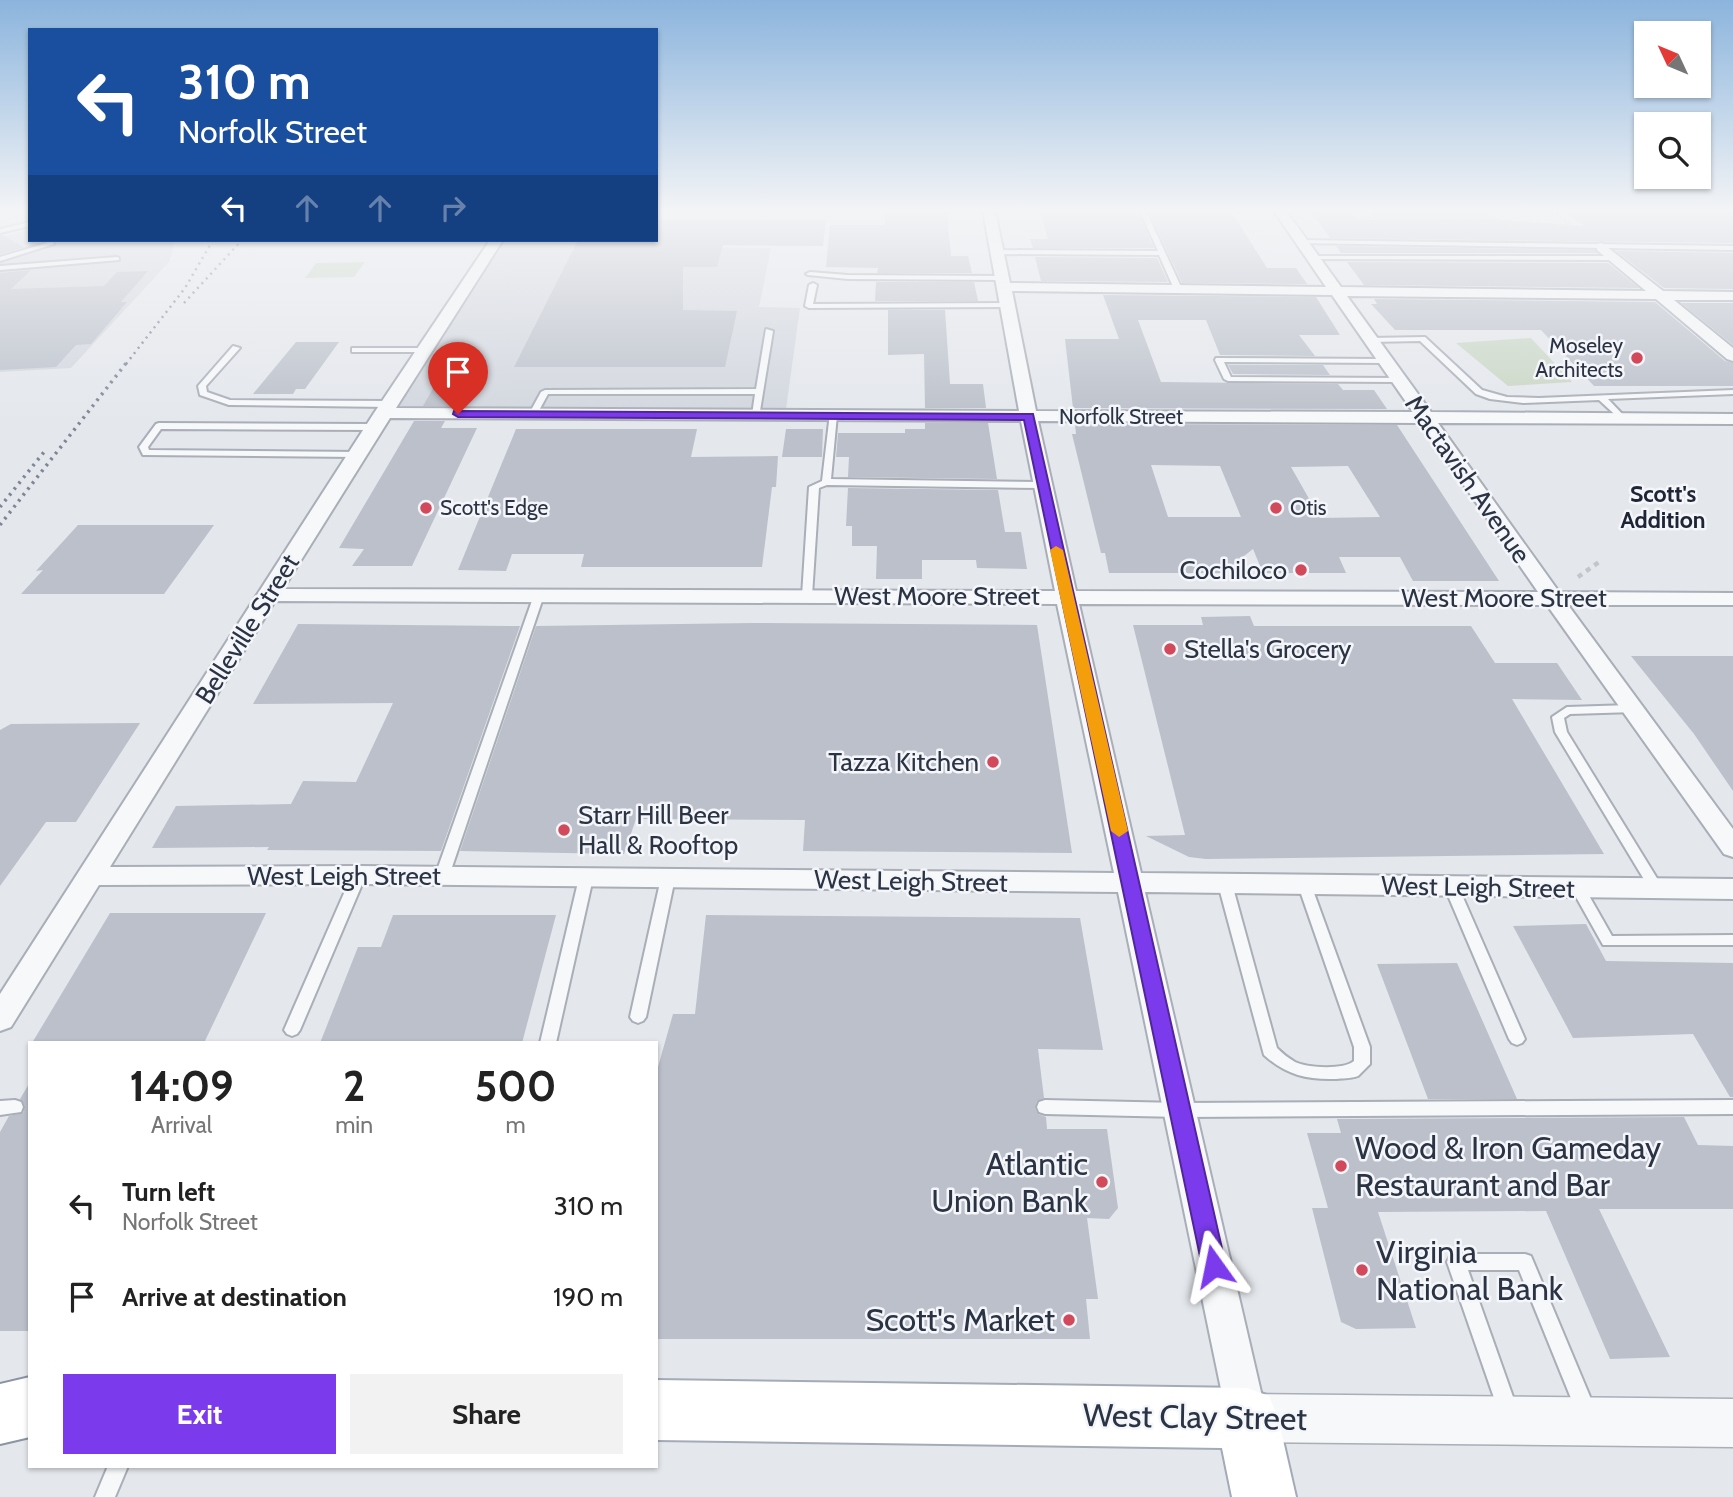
<!DOCTYPE html>
<html lang="en">
<head>
<meta charset="utf-8">
<style>
	body { margin:0; font-family:Cabin,sans-serif; background:#f2f2f2; color:#222; height:100vh; display:flex; flex-direction:column; font-size:26px; white-space:nowrap }
	* { box-sizing:border-box; margin:0 }
	p { font-size:23px; color:#767676 }
	.icon { flex:none; width:38px; height:38px; fill:none; stroke:currentColor; stroke-width:2; stroke-linecap:round; stroke-linejoin:round }
	.map { position:relative; flex:1; overflow:hidden }
	.details { position:absolute; left:28px; top:1041px; width:630px; height:427px; display:flex; flex-direction:column; background:#fff; border-radius:0px; box-shadow:0 2px 5px #0004 }
	.details>* { flex:none }
	.banner { position:absolute; left:28px; top:28px; width:630px; height:214px; border-radius:0px; box-shadow:0 2px 5px #0004; background:#1a4fa0; color:#fff; overflow:hidden }
	.needle { width:46px; rotate:314deg }
	.tools { position:absolute; left:1634px; top:21px; display:grid; gap:14px }
	.tools a { display:grid; place-items:center; width:77px; height:77px; border-radius:0px; background:#fff; box-shadow:0 2px 5px #0004; font-size:35px }
	.pin { position:absolute; display:grid; place-items:center; width:60px; height:60px; color:#fff; margin:-72px -30px; border-radius:50% 50% 50% 0; rotate:-45deg; box-shadow:0 0 7px #0007 }
	.pin .icon { rotate:45deg }
	.me { position:absolute; width:77px; margin:-38px; rotate:348deg; stroke-linejoin:round; filter:drop-shadow(0 0 5px #0008) }
	.turn { display:flex; align-items:center; gap:24px; height:147px; padding:0 35px; font-size:32px }
	.turn .icon { width:91px; height:91px; stroke-width:2.5 }
	.turn b { display:block; font-size:49px; line-height:60px }
	.lanes { display:flex; align-items:center; height:66px; padding:0 35px; background:#0003; justify-content:center; gap:35px; direction:ltr }
	.lanes .off { opacity:.35 }
	.eta { display:flex; justify-content:space-evenly; align-items:center; height:119px; text-align:center }
	.eta b { font-size:42px; font-weight:700; line-height:49px }
	.cta { display:flex; gap:14px; margin-top:auto; padding:14px 35px }
	.cta a { flex:1; height:80px; border-radius:0px; background:#7c3aed; color:#fff; font-size:28px; font-weight:700; line-height:80px; text-align:center }
	.cta a+a { background:#f2f2f2; color:#222 }
	ul { padding:0; list-style:none }
	li { display:flex; align-items:center; gap:21px; height:91px; padding:0 35px }
	li div { flex:1 }
	li b { display:block; font-size:26px }
	li em { font-style:normal }
	.map>svg:first-child { display:block }
</style>
</head>
<body>
<div class="map">
<svg width="1733" height="1497" viewBox="0 0 1733 1497">
	<rect width="100%" height="100%" fill="#e4e7ec"/>
	<!-- built -->
	<path fill="#d2d6de" d="M 30,230 L 30,240 L 175,240 L 169,262 L 71,368 L 0,372 L 0,237 Z
		M 501,247 L 771,248 L 759,307 L 800,308 L 786,409 L 398,408 Z"/>
	<!-- green -->
	<path fill="#c9d6c5" d="M 1368,211 L 1488,211 L 1489,218 L 1373,218 Z
		M 365,262 L 354,277 L 305,278 L 316,263 Z
		M 1531,338 L 1572,382 L 1508,386 L 1456,343 Z"/>
	<!-- building -->
	<path fill="#bbc0ca" fill-rule="evenodd" d="M 885,211 L 947,212 L 951,256 L 968,256 L 972,273 L 877,273 L 878,268 L 826,267 L 830,225 L 885,225 Z
		M 1231,211 L 1267,268 L 1296,268 L 1307,284 L 1182,283 L 1149,212 Z
		M 1311,211 L 1351,211 L 1358,220 L 1486,219 L 1585,226 L 1562,211 L 1733,211 L 1733,243 L 1330,238 Z
		M 1040,212 L 1138,212 L 1154,248 L 1033,248 L 1030,239 L 1048,239 Z
		M 656,220 L 826,220 L 823,246 L 723,245 L 717,267 L 683,267 L 683,310 L 737,311 L 725,367 L 514,367 L 578,240 L 656,240 Z
		M 0,235 L 3,235 L 24,247 L 0,254 Z
		M 1336,246 L 1595,250 L 1597,253 L 1341,253 Z
		M 1616,251 L 1733,253 L 1733,289 L 1664,288 Z
		M 1035,257 L 1157,258 L 1168,282 L 1041,281 Z
		M 1347,262 L 1608,263 L 1639,288 L 1364,285 Z
		M 31,270 L 11,289 L 104,286 L 117,272 L 148,271 L 121,302 L 127,302 L 91,344 L 76,345 L 56,367 L 0,370 L 0,273 Z
		M 876,282 L 974,282 L 978,301 L 875,301 Z
		M 1103,295 L 1316,297 L 1340,335 L 1299,335 L 1315,356 L 1220,355 L 1206,320 L 1138,320 L 1161,382 L 1338,384 L 1343,390 L 1374,390 L 1387,409 L 1073,408 L 1065,339 L 1119,339 Z
		M 1374,299 L 1655,302 L 1725,361 L 1733,363 L 1733,386 L 1594,386 L 1541,330 L 1395,330 L 1371,304 L 1377,304 Z
		M 1681,303 L 1733,303 L 1733,345 Z
		M 888,310 L 945,310 L 950,384 L 983,384 L 986,408 L 925,408 L 924,354 L 888,355 Z
		M 296,342 L 339,342 L 305,389 L 296,389 L 293,394 L 253,394 Z
		M 1228,365 L 1323,365 L 1330,375 L 1233,374 Z
		M 467,377 L 453,406 L 423,406 L 439,378 Z
		M 414,421 L 445,421 L 441,428 L 477,428 L 412,566 L 352,566 L 364,549 L 339,548 Z
		M 925,423 L 988,423 L 997,479 L 848,477 L 849,457 L 836,457 L 838,433 L 905,433 L 905,429 L 925,429 Z
		M 1075,424 L 1397,425 L 1499,581 L 1413,581 L 1400,557 L 1339,557 L 1346,573 L 1263,573 L 1253,549 L 1222,573 L 1109,573 L 1105,553 L 1101,553 L 1072,434 L 1076,434 ZM 1151,465 L 1220,466 L 1241,517 L 1168,517 ZM 1348,466 L 1380,517 L 1320,518 L 1291,467 Z
		M 516,429 L 697,429 L 691,457 L 778,456 L 776,487 L 772,487 L 762,567 L 581,567 L 584,554 L 512,554 L 506,571 L 458,570 Z
		M 786,429 L 823,429 L 822,457 L 782,457 Z
		M 848,488 L 998,490 L 1005,532 L 1021,532 L 1027,569 L 977,568 L 976,560 L 922,560 L 922,579 L 876,579 L 877,546 L 852,546 L 852,526 L 846,526 Z
		M 78,525 L 214,525 L 164,594 L 21,594 L 43,570 L 36,571 Z
		M 1250,616 L 1254,626 L 1471,626 L 1495,663 L 1557,663 L 1582,700 L 1512,699 L 1604,854 L 1206,859 L 1189,857 L 1146,836 L 1185,835 L 1133,625 L 1203,625 L 1201,617 Z
		M 753,623 L 1037,625 L 1072,853 L 803,851 L 805,820 L 636,819 L 624,854 L 460,851 L 536,626 Z
		M 298,624 L 520,626 L 441,851 L 267,850 L 269,847 L 152,848 L 176,806 L 291,804 L 303,781 L 356,782 L 393,703 L 253,704 Z
		M 1631,656 L 1733,656 L 1733,791 L 1694,734 Z
		M 140,723 L 76,822 L 46,822 L 0,886 L 0,730 L 11,724 Z
		M 110,913 L 266,913 L 204,1043 L 32,1043 Z
		M 393,915 L 556,915 L 522,1043 L 320,1043 L 358,947 L 381,947 Z
		M 706,915 L 1080,918 L 1103,1050 L 1038,1049 L 1044,1098 L 1037,1101 L 1035,1108 L 1038,1114 L 1046,1117 L 1047,1129 L 1107,1129 L 1118,1208 L 1109,1219 L 1087,1218 L 1098,1299 L 1086,1299 L 1090,1339 L 656,1339 L 656,1074 L 673,1014 L 695,1014 Z
		M 1586,924 L 1606,961 L 1733,963 L 1733,1097 L 1730,1097 L 1693,1034 L 1573,1038 L 1513,926 Z
		M 1457,963 L 1517,1099 L 1428,1099 L 1377,964 Z
		M 30,1082 L 30,1331 L 0,1331 L 0,1132 L 9,1116 L 23,1113 L 25,1106 L 20,1099 Z
		M 1684,1117 L 1698,1145 L 1733,1146 L 1733,1209 L 1599,1209 L 1670,1357 L 1610,1359 L 1546,1211 L 1378,1212 L 1416,1328 L 1356,1329 L 1341,1322 L 1312,1208 L 1328,1208 L 1307,1133 L 1341,1133 L 1337,1119 Z"/>
	<g fill="none" stroke-linecap="round" stroke-linejoin="round">
		<defs>
			<path id="service" d="M 1140,211 L 1146,211 L 1182,289 L 1181,291 L 1174,289 L 1159,255 L 996,254 L 993,252 L 996,250 L 1158,251 Z
				M 30,222 L 30,226 L 0,233 L 0,229 Z
				M 46,240 L 52,240 L 54,244 L 0,261 L 0,257 L 47,243 Z
				M 1301,240 L 1733,246 L 1733,250 L 1299,243 L 1298,242 Z
				M 1311,256 L 1614,256 L 1617,258 L 1614,260 L 1309,259 L 1308,258 Z
				M 117,257 L 119,258 L 119,260 L 0,270 L 0,266 Z
				M 810,272 L 848,275 L 1002,276 L 1006,278 L 1002,280 L 848,279 L 808,275 L 806,274 Z
				M 813,283 L 817,285 L 813,304 L 1007,303 L 1011,305 L 1007,307 L 809,308 L 805,306 L 809,285 Z
				M 766,329 L 773,331 L 759,417 L 752,415 L 755,394 L 548,394 L 536,416 L 529,414 L 541,392 L 545,390 L 756,389 Z
				M 1425,337 L 1482,390 L 1507,397 L 1539,398 L 1733,390 L 1733,394 L 1608,399 L 1627,419 L 1623,422 L 1599,400 L 1523,403 L 1490,399 L 1476,394 L 1420,341 L 1370,342 L 1366,340 L 1370,338 Z
				M 233,346 L 240,348 L 206,386 L 207,392 L 230,400 L 389,401 L 393,404 L 389,407 L 229,405 L 200,395 L 198,386 Z
				M 352,348 L 425,348 L 429,350 L 425,352 L 352,352 Z
				M 1216,358 L 1384,359 L 1387,359 L 1387,363 L 1224,362 L 1231,377 L 1397,378 L 1401,380 L 1397,382 L 1228,381 L 1224,379 L 1215,360 Z
				M 830,413 L 837,415 L 831,479 L 1042,482 L 1047,485 L 1042,488 L 827,485 L 819,488 L 812,596 L 807,599 L 803,598 L 802,596 L 809,487 L 822,481 Z
				M 159,423 L 374,424 L 378,427 L 374,430 L 161,429 L 148,447 L 149,450 L 360,452 L 362,454 L 357,457 L 143,455 L 139,447 L 156,424 Z
				M 539,592 L 544,595 L 449,876 L 447,879 L 437,879 L 435,876 L 534,595 Z
				M 1631,705 L 1637,709 L 1635,712 L 1570,714 L 1564,718 L 1567,732 L 1663,888 L 1661,891 L 1651,891 L 1555,732 L 1552,717 L 1567,707 Z
				M 359,870 L 364,872 L 366,875 L 300,1030 L 297,1034 L 292,1036 L 287,1034 L 284,1030 L 352,875 L 354,872 Z
				M 586,873 L 591,875 L 593,878 L 556,1043 L 540,1043 L 579,878 L 581,875 Z
				M 668,873 L 673,875 L 675,878 L 646,1017 L 643,1021 L 638,1023 L 633,1021 L 630,1017 L 661,878 L 663,875 Z
				M 1225,879 L 1230,881 L 1232,884 L 1277,1048 C 1282,1053 1288,1058 1295,1062 C 1307,1068 1344,1070 1354,1061 L 1354,1047 L 1298,885 L 1300,882 L 1310,882 L 1370,1047 L 1370,1064 L 1358,1076 C 1350,1079 1343,1078 1336,1079 C 1307,1080 1286,1075 1264,1055 L 1218,884 L 1220,881 Z
				M 1451,881 L 1456,883 L 1458,886 L 1525,1039 L 1522,1043 L 1517,1045 L 1512,1043 L 1509,1039 L 1444,886 L 1446,883 Z
				M 1578,883 L 1583,885 L 1612,936 L 1733,935 L 1733,945 L 1603,945 L 1571,888 L 1573,885 Z
				M 15,1100 L 21,1102 L 23,1107 L 21,1112 L 0,1115 L 0,1101 Z
				M 1045,1100 L 1180,1103 L 1733,1100 L 1733,1114 L 1180,1117 L 1045,1114 L 1039,1112 L 1037,1107 L 1039,1102 Z
				M 1456,1254 L 1525,1254 L 1531,1256 L 1596,1411 L 1593,1418 L 1586,1421 L 1579,1418 L 1519,1270 L 1468,1270 L 1518,1411 L 1515,1418 L 1508,1421 L 1501,1418 L 1447,1262 L 1450,1256 Z
				M 108,1466 L 128,1466 L 115,1497 L 95,1497 Z"/>
			<path id="minor" d="M 983,211 L 995,211 L 1010,283 L 1326,287 L 1274,211 L 1286,211 L 1341,287 L 1646,291 L 1597,250 L 1597,244 L 1602,243 L 1663,291 L 1733,292 L 1733,300 L 1674,300 L 1733,348 L 1733,361 L 1727,359 L 1656,299 L 1347,296 L 1431,412 L 1733,414 L 1733,424 L 1438,423 L 1559,592 L 1733,593 L 1733,605 L 1568,605 L 1733,829 L 1733,857 L 1724,854 L 1547,605 L 1079,604 L 1141,873 L 1733,879 L 1733,899 L 1145,892 L 1267,1418 L 1261,1432 L 1247,1437 L 1233,1432 L 1227,1418 L 1118,892 L 359,884 L 99,885 L 11,1027 L 0,1031 L 0,994 L 374,413 L 490,240 L 503,240 L 396,408 L 1019,411 ZM 1012,291 L 1332,295 L 1413,412 L 1036,411 ZM 390,418 L 1021,421 L 1055,591 L 283,589 ZM 1038,421 L 1421,423 L 1538,592 L 1076,591 ZM 275,601 L 1057,604 L 1114,873 L 359,866 L 110,867 Z"/>
			<path id="tertiary" d="M 1247,1394 L 1733,1399 L 1733,1447 L 1247,1442 L 1230,1435 L 1223,1418 L 1230,1401 Z"/>
			<path id="primary" d="M 656,1380 L 1247,1388 L 1269,1396 L 1278,1418 L 1296,1497 L 1232,1497 L 1222,1448 L 656,1440 Z"/>
			<path id="motorway" d="M 30,1377 L 30,1437 L 0,1444 L 0,1384 Z"/>
		</defs>
		<!-- service casing -->
		<use href="#service" stroke="#a9aeb7" stroke-width="4"/>
		<!-- minor casing -->
		<use href="#minor" stroke="#a9aeb7" stroke-width="4"/>
		<!-- tertiary casing -->
		<use href="#tertiary" stroke="#a9aeb7" stroke-width="3"/>
		<!-- primary casing -->
		<use href="#primary" stroke="#a3abb8" stroke-width="4"/>
		<!-- motorway casing -->
		<use href="#motorway" stroke="#8b94a3" stroke-width="4"/>
		<!-- path-far1 -->
		<path stroke="#c2c5cb" stroke-width="2.5" stroke-dasharray="2.5 2.5" stroke-linecap="butt" d="M 1356,211 L 1361,218 L 1399,219
			M 1396,211 L 1399,219 L 1496,219 L 1513,227
			M 1553,226 L 1571,226 L 1554,211"/>
		<!-- path -->
		<path stroke="#c2c5cb" stroke-width="4.5" stroke-dasharray="5 5" stroke-linecap="butt" d="M 1578,577 L 1599,562"/>
		<!-- service -->
		<use href="#service" fill="#f7f8fa" fill-rule="evenodd"/>
		<!-- minor -->
		<use href="#minor" fill="#f7f8fa" fill-rule="evenodd"/>
		<!-- tertiary -->
		<use href="#tertiary" fill="#f7f8fa" fill-rule="evenodd"/>
		<!-- primary -->
		<use href="#primary" fill="#fff" fill-rule="evenodd"/>
		<!-- motorway -->
		<use href="#motorway" fill="#fff" fill-rule="evenodd"/>
		<!-- rail-far1 -->
		<path stroke="#7d8696" stroke-width="2.5" stroke-dasharray="2 4.5" stroke-linecap="butt" d="M 184,303 L 242,240
			M 126,364 L 185,288 L 213,240"/>
		<!-- rail -->
		<path stroke="#7d8696" stroke-width="3.5" stroke-dasharray="2.5 5" stroke-linecap="butt" d="M 0,507 L 44,452
			M 0,525 L 127,362"/>
	</g>
	<!-- sky -->
	<linearGradient id="sky" x2="0" y2="1"><stop stop-color="#8bb4dd"/><stop offset="0.5" stop-color="#f3f4f6"/><stop offset="1" stop-color="#f3f4f6" stop-opacity="0"/></linearGradient>
	<rect width="1733" height="421" fill="url(#sky)"/>
	<!-- route -->
	<path fill="#7c3aed" stroke="#51269a" stroke-width="2" d="M 454,411 L 1033,414 L 1226,1266 L 1222,1273 L 1214,1276 L 1206,1273 L 1202,1266 L 1024,420 L 458,417 L 453,414 Z"/>
	<!-- slow -->
	<path fill="#f59e0b" d="M 1056,546 L 1063,550 L 1128,831 L 1119,837 L 1111,831 L 1050,550 Z"/>
	<!-- markers -->
	<g fill="#d1495b" stroke="#f4f6f9" stroke-width="2.5">
		<circle cx="1637" cy="358" r="7"/>
		<circle cx="426" cy="508" r="7"/>
		<circle cx="1276" cy="508" r="7"/>
		<circle cx="1301" cy="570" r="7"/>
		<circle cx="1170" cy="649" r="7"/>
		<circle cx="993" cy="762" r="7"/>
		<circle cx="564" cy="830" r="7"/>
		<circle cx="1341" cy="1166" r="7"/>
		<circle cx="1102" cy="1182" r="7"/>
		<circle cx="1362" cy="1270" r="7"/>
		<circle cx="1069" cy="1320" r="7"/>
	</g>
	<g text-anchor="middle" stroke-width="5" stroke-linejoin="round" paint-order="stroke">
		<!-- far-poi labels -->
		<g font-size="21" fill="#2b3445" stroke="#f4f6f9" text-anchor="start">
			<text x="1623" y="353" text-anchor="end">Moseley<tspan x="1623" dy="24">Architects</tspan></text>
			<text x="440" y="515">Scott's Edge</text>
			<text x="1290" y="515">Otis</text>
		</g>
		<!-- far-street labels -->
		<g font-size="21" fill="#2b3445" stroke="#f4f6f9">
			<text x="1121" y="424">Norfolk Street</text>
		</g>
		<!-- far-neighbourhood labels -->
		<g font-size="23" font-weight="bold" fill="#1d2536" stroke="#f4f6f9">
			<text x="1663" y="502">Scott's<tspan x="1663" dy="26">Addition</tspan></text>
		</g>
		<!-- street labels -->
		<g font-size="26" fill="#2b3445" stroke="#f4f6f9">
			<text transform="translate(1468 479) rotate(55)" y="9">Mactavish Avenue</text>
			<text x="937" y="605">West Moore Street</text>
			<text x="1504" y="607">West Moore Street</text>
			<text transform="translate(247 629) rotate(-58)" y="9">Belleville Street</text>
			<text x="344" y="885">West Leigh Street</text>
			<text transform="translate(911 881) rotate(1)" y="9">West Leigh Street</text>
			<text transform="translate(1478 887) rotate(1)" y="9">West Leigh Street</text>
		</g>
		<!-- poi labels -->
		<g font-size="26" fill="#2b3445" stroke="#f4f6f9" text-anchor="end">
			<text x="1287" y="579">Cochiloco</text>
			<text x="1184" y="658" text-anchor="start">Stella's Grocery</text>
			<text x="979" y="771">Tazza Kitchen</text>
			<text x="578" y="824" text-anchor="start">Starr Hill Beer<tspan x="578" dy="30">Hall &amp; Rooftop</tspan></text>
		</g>
		<!-- near-poi labels -->
		<g font-size="32" fill="#2b3445" stroke="#f4f6f9" text-anchor="start">
			<text x="1355" y="1159">Wood &amp; Iron Gameday<tspan x="1355" dy="37">Restaurant and Bar</tspan></text>
			<text x="1088" y="1175" text-anchor="end">Atlantic<tspan x="1088" dy="37">Union Bank</tspan></text>
			<text x="1376" y="1263">Virginia<tspan x="1376" dy="37">National Bank</tspan></text>
			<text x="1055" y="1331" text-anchor="end">Scott's Market</text>
		</g>
		<!-- near-street labels -->
		<g font-size="32" fill="#2b3445" stroke="#f4f6f9">
			<text transform="translate(1195 1417) rotate(1)" y="11">West Clay Street</text>
		</g>
	</g>
</svg>
<div class="tools">
<a><svg class="needle" viewBox="-14 -14 28 28"><path d="M0-13l5 13h-10z" fill="#e53935"/><path d="M0 13l5-13h-10z" fill="#767676"/></svg></a>
<a><svg class="icon" aria-label="search" viewBox="0 0 24 24"><circle cx="10" cy="10" r="6"/><path d="M15 15l6 6"/></svg></a>
</div>
<div class="pin" style="left:458px;top:414px;background:#d93025"><svg class="icon" aria-label="arrive" viewBox="0 0 24 24"><path d="M6 21V4h12l-3 4 3 4H6"/></svg></div>
<svg class="me" style="left:1214px;top:1266px" viewBox="-20 -20 40 40"><path d="M0-17L14 15 0 8-14 15z" fill="#7c3aed" stroke="#fff" stroke-width="4"/></svg>
<div class="banner">
<div class="turn"><svg class="icon" aria-label="left" viewBox="0 0 24 24"><path d="M17 20v-9H6M10 6l-5 5 5 5"/></svg><div><b>310 m</b>Norfolk Street</div></div>
<div class="lanes"><svg class="icon" aria-label="left" viewBox="0 0 24 24"><path d="M17 20v-9H6M10 6l-5 5 5 5"/></svg><svg class="icon off" aria-label="ahead" viewBox="0 0 24 24"><path d="M12 20V5M6 11l6-6 6 6"/></svg><svg class="icon off" aria-label="ahead" viewBox="0 0 24 24"><path d="M12 20V5M6 11l6-6 6 6"/></svg><svg class="icon off" aria-label="right" viewBox="0 0 24 24"><path d="M7 20v-9h11M14 6l5 5-5 5"/></svg></div>
</div>
<section class="details">
<div class="eta">
<div><b>14:09</b><p>Arrival</p></div>
<div><b>2</b><p>min</p></div>
<div><b>500</b><p>m</p></div>
</div>
<ul>
<li><svg class="icon" aria-label="left" viewBox="0 0 24 24"><path d="M17 20v-9H6M10 6l-5 5 5 5"/></svg><div><b>Turn left</b><p>Norfolk Street</p></div><em>310 m</em></li>
<li><svg class="icon" aria-label="arrive" viewBox="0 0 24 24"><path d="M6 21V4h12l-3 4 3 4H6"/></svg><div><b>Arrive at destination</b></div><em>190 m</em></li>
</ul>
<div class="cta"><a>Exit</a><a>Share</a></div>
</section>
</div>
</body>
</html>
